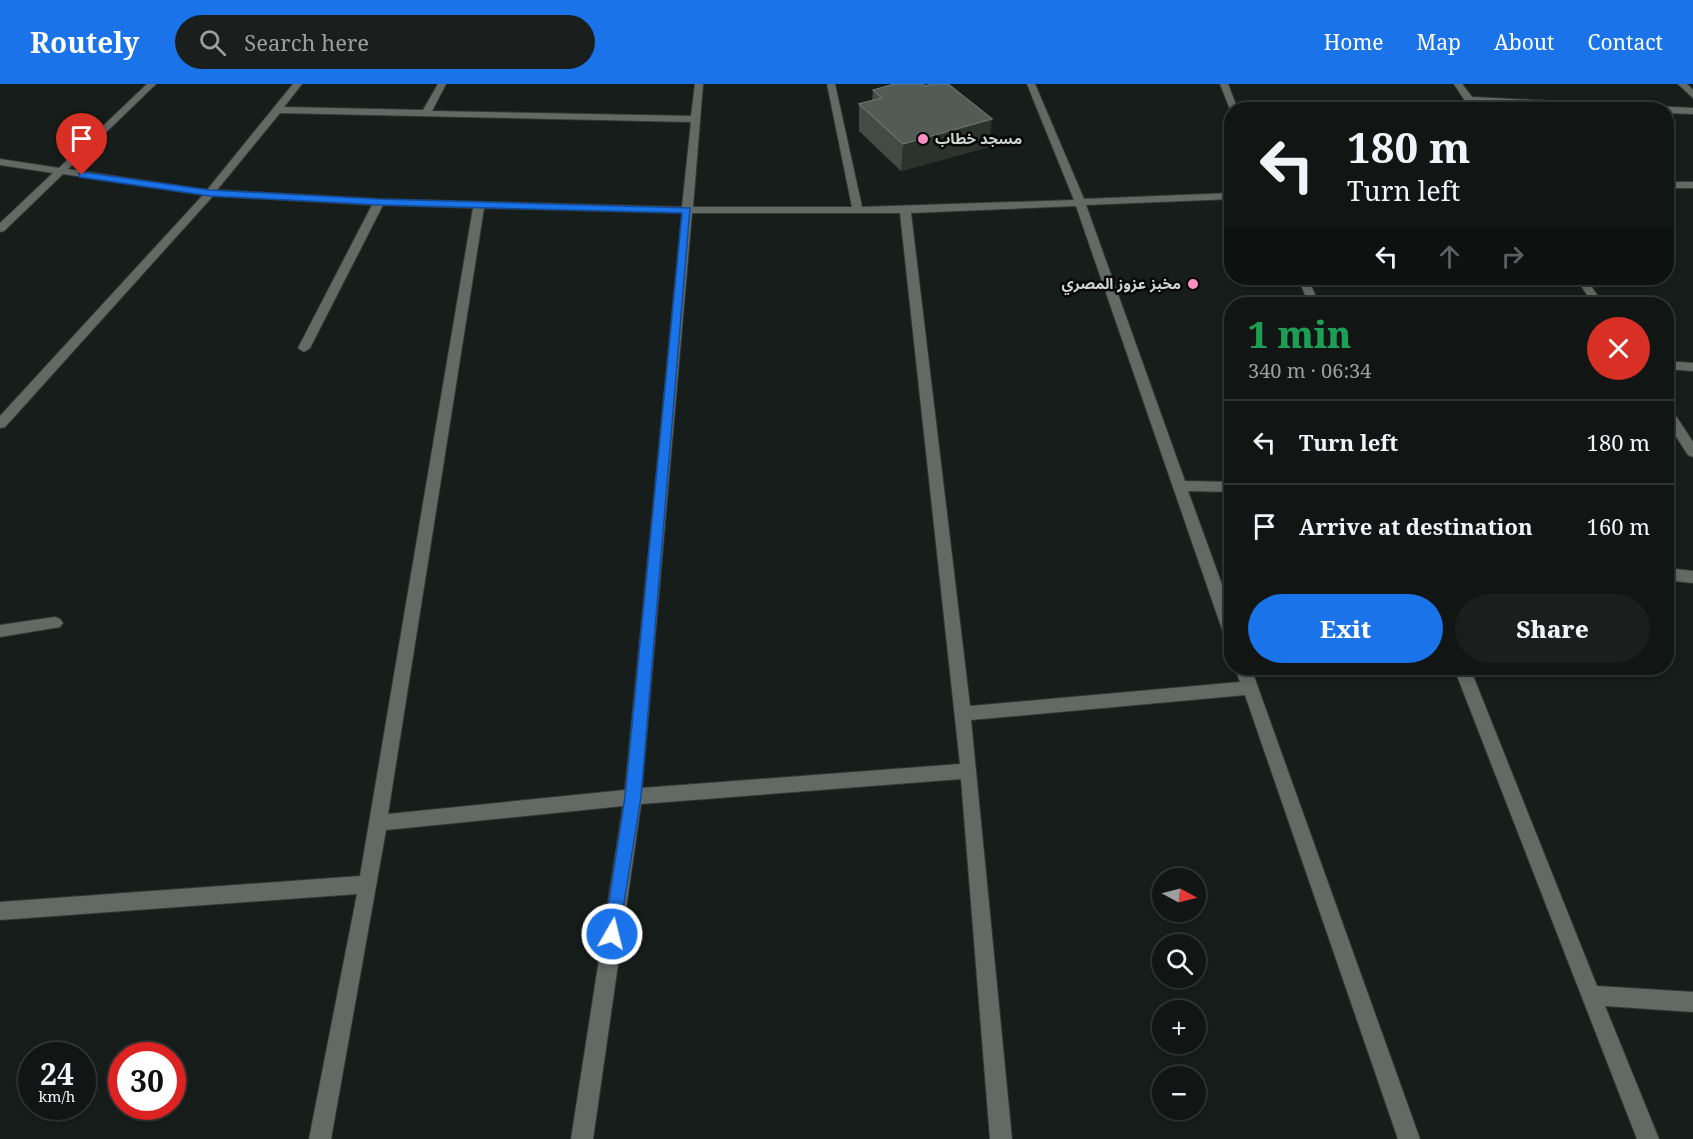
<!DOCTYPE html>
<html lang="en">
<head>
<meta charset="utf-8">
<style>
	body { margin:0; font-family:"Noto Serif","Noto Sans Arabic",serif; background:#1a1f1d; color:#f1f3f6; height:100vh; display:flex; flex-direction:column; font-size:22px; white-space:nowrap }
	* { box-sizing:border-box; margin:0 }
	p { font-size:20px; color:#9c9fa0 }
	.icon { flex:none; width:33px; height:33px; fill:none; stroke:currentColor; stroke-width:2; stroke-linecap:round; stroke-linejoin:round }
	.map { position:relative; flex:1; overflow:hidden }
	.side { position:absolute; left:1224px; top:213px; width:450px; height:378px; display:flex; flex-direction:column; background:#111614; border-radius:24px; box-shadow:0 3px 9px #0003,0 0 0 2px #303534 }
	.side>* { flex:none }
	.hud { position:absolute; left:1224px; top:18px; width:450px; height:183px; border-radius:24px; box-shadow:0 3px 9px #0003,0 0 0 2px #303534; background:#111614; color:#f1f3f6; overflow:hidden }
	.needle { width:39px; rotate:97deg }
	.fabs { position:absolute; left:1152px; top:784px; display:grid; gap:12px }
	.fabs a { display:grid; place-items:center; width:54px; height:54px; border-radius:50%; background:#111614; box-shadow:0 3px 9px #0003,0 0 0 2px #303534; font-size:30px }
	.speed { position:absolute; left:18px; top:958px; display:flex; gap:12px; font-size:30px; font-weight:700; text-align:center }
	.speed>* { display:grid; place-content:center; width:78px; height:78px; border-radius:50%; background:#111614; box-shadow:0 3px 9px #0003,0 0 0 2px #303534; line-height:1 }
	.speed small { font-size:15px; font-weight:400 }
	.speed .limit { border:9px solid #d22; background:#fff; color:#111 }
	.pin { position:absolute; display:grid; place-items:center; width:51px; height:51px; color:#fff; margin:-62px -26px; border-radius:50% 50% 50% 0; rotate:-45deg; box-shadow:0 0 6px #0007 }
	.pin .icon { rotate:45deg }
	.me { position:absolute; width:66px; margin:-33px; rotate:8deg; stroke-linejoin:round; filter:drop-shadow(0 0 4px #0008) }
	.turn { display:flex; align-items:center; gap:21px; height:126px; padding:0 24px; font-size:27px }
	.turn .icon { width:78px; height:78px; stroke-width:2.5 }
	.turn b { display:block; font-size:42px; line-height:51px }
	.lanes { display:flex; align-items:center; height:57px; padding:0 24px; background:#0003; justify-content:center; gap:30px; direction:ltr }
	.lanes .off { opacity:.35 }
	.round { display:grid; place-items:center; flex:none; width:63px; height:63px; border-radius:32px; background:#1a1f1d }
	.head { display:flex; align-items:center; justify-content:space-between; height:102px; padding:0 24px }
	h1 { font-size:36px; font-weight:800; line-height:45px; color:#1e9e55 }
	.action { display:flex; gap:12px; margin-top:auto; padding:12px 24px }
	.action a { flex:1; height:69px; border-radius:36px; background:#1a73e8; color:#fff; font-size:24px; font-weight:800; line-height:69px; text-align:center }
	.action a+a { background:#1a1f1d; color:#f1f3f6 }
	ul { padding:0; list-style:none }
	li { display:flex; align-items:center; gap:18px; height:84px; padding:0 24px; border-top:2px solid #303534 }
	li div { flex:1 }
	li b { display:block; font-size:22px }
	li em { font-style:normal }
	header { display:flex; align-items:center; gap:36px; box-sizing:border-box; height:84px; padding:0 30px; background:#1a73e8; color:#fff }
	header strong { font-size:28px }
	nav { display:flex; gap:33px; margin-inline-start:auto; font-size:21px }
	.search { width:420px; height:54px; background:#1a1f1d; display:flex; align-items:center; gap:15px; box-sizing:border-box; padding:0 21px; border-radius:33px; color:#9c9fa0; font-size:22px }
	.map>svg:first-child { display:block }
</style>
</head>
<body>
<header>
<strong>Routely</strong>
<div class="search"><svg class="icon" aria-label="search" viewBox="0 0 24 24"><circle cx="10" cy="10" r="6"/><path d="M15 15l6 6"/></svg>Search here</div>
<nav><a>Home</a><a>Map</a><a>About</a><a>Contact</a></nav>
</header>
<div class="map">
<svg width="1693" height="1055" viewBox="0 0 1693 1055">
	<rect width="100%" height="100%" fill="#171d1a"/>
	<g fill="none" stroke-linecap="round" stroke-linejoin="round">
		<defs>
			<path id="minor" d="M 147,0 L 156,0 L 68,85 L 207,106 L 293,0 L 302,0 L 284,23 L 423,26 L 438,0 L 446,0 L 432,27 L 691,32 L 695,0 L 703,0 L 693,123 L 852,123 L 827,0 L 835,0 L 862,123 L 1074,116 L 1027,0 L 1035,0 L 1084,115 L 1232,109 L 1232,115 L 1086,121 L 1185,397 L 1232,398 L 1232,408 L 1188,407 L 1232,528 L 1232,557 L 1227,555 L 1224,551 L 1076,122 L 911,129 L 970,622 L 1240,598 L 1235,584 L 1251,584 L 1420,1055 L 1398,1055 L 1245,611 L 971,636 L 1012,1055 L 990,1055 L 961,695 L 641,720 L 593,1055 L 571,1055 L 623,722 L 386,746 L 331,1055 L 309,1055 L 357,810 L 0,836 L 0,818 L 360,792 L 473,124 L 383,121 L 310,264 L 304,268 L 298,264 L 372,121 L 213,112 L 5,343 L 0,344 L 0,332 L 203,111 L 63,90 L 4,147 L 0,148 L 0,139 L 53,89 L 0,81 L 0,75 L 59,84 ZM 280,29 L 691,38 L 682,123 L 379,115 L 217,106 ZM 484,124 L 682,129 L 625,706 L 388,730 ZM 692,129 L 900,129 L 960,680 L 642,704 Z
				M 1220,0 L 1228,0 L 1238,26 L 1232,26 L 1231,28 Z
				M 1454,0 L 1462,0 L 1472,13 L 1693,24 L 1693,30 L 1666,29 L 1666,26 L 1598,26 L 1475,19 L 1479,26 L 1471,26 Z
				M 1678,0 L 1687,0 L 1693,6 L 1693,14 Z
				M 1666,98 L 1693,98 L 1693,104 L 1666,104 Z
				M 1298,194 L 1308,194 L 1319,220 L 1309,220 Z
				M 1576,194 L 1586,194 L 1603,220 L 1593,220 Z
				M 1666,277 L 1693,279 L 1693,287 L 1666,285 Z
				M 1666,322 L 1670,323 L 1693,358 L 1693,373 L 1688,371 L 1666,337 Z
				M 1666,484 L 1693,487 L 1693,499 L 1666,496 Z
				M 55,533 L 60,535 L 63,539 L 60,543 L 0,553 L 0,541 Z
				M 1454,584 L 1470,584 L 1597,902 L 1693,908 L 1693,928 L 1605,922 L 1659,1055 L 1637,1055 Z"/>
		</defs>
		<!-- minor casing -->
		<use href="#minor" stroke="#353836" stroke-width="2"/>
		<!-- minor -->
		<use href="#minor" fill="#636a66" fill-rule="evenodd"/>
	</g>
	<!-- wall -->
	<path fill="#444b47" d="M 925,2 L 989,63 L 901,87 L 859,47 L 859,20 L 872,17 L 873,6 Z"/>
	<!-- shaded-wall -->
	<path fill="#2c332f" d="M 992,35 L 989,63 L 901,87 L 903,60 Z"/>
	<!-- building -->
	<path fill="#545a56" stroke="#676d6a" stroke-width="1.5" d="M 895,0 L 923,0 L 925,2 L 933,0 L 948,0 L 992,35 L 903,60 L 859,20 L 882,14 L 873,6 Z"/>
	<!-- route -->
	<path fill="#1a73e8" stroke="#114b97" stroke-width="1.5" d="M 82,88 L 210,106 L 379,115 L 690,124 L 641,713 L 618,856 L 612,858 L 606,856 L 604,850 L 625,713 L 682,129 L 379,121 L 210,112 L 79,93 L 79,89 Z"/>
	<!-- markers -->
	<g fill="#fc8fc2" stroke="#050706" stroke-width="2">
		<circle cx="923" cy="55" r="6"/>
		<circle cx="1193" cy="200" r="6"/>
	</g>
	<g text-anchor="middle" stroke-width="5" stroke-linejoin="round" paint-order="stroke">
		<!-- far-poi labels -->
		<g font-size="15" font-weight="bold" fill="#d0d5d2" stroke="#050706" text-anchor="start">
			<text x="935" y="60">مسجد خطاب</text>
			<text x="1181" y="205" text-anchor="end">مخبز عزوز المصري</text>
		</g>
	</g>
</svg>
<div class="fabs">
<a><svg class="needle" viewBox="-14 -14 28 28"><path d="M0-13l5 13h-10z" fill="#e53935"/><path d="M0 13l5-13h-10z" fill="#9c9fa0"/></svg></a>
<a><svg class="icon" aria-label="search" viewBox="0 0 24 24"><circle cx="10" cy="10" r="6"/><path d="M15 15l6 6"/></svg></a>
<a>+</a>
<a>−</a>
</div>
<div class="speed"><div>24<small>km/h</small></div><div class="limit">30</div></div>
<div class="pin" style="left:82px;top:91px;background:#d93025"><svg class="icon" aria-label="arrive" viewBox="0 0 24 24"><path d="M6 21V4h12l-3 4 3 4H6"/></svg></div>
<svg class="me" style="left:612px;top:850px" viewBox="-20 -20 40 40"><circle r="17" fill="#1a73e8" stroke="#fff" stroke-width="3"/><path d="M0-11L8 9 0 5-8 9z" fill="#fff"/></svg>
<div class="hud">
<div class="turn"><svg class="icon" aria-label="left" viewBox="0 0 24 24"><path d="M17 20v-9H6M10 6l-5 5 5 5"/></svg><div><b>180 m</b>Turn left</div></div>
<div class="lanes"><svg class="icon" aria-label="left" viewBox="0 0 24 24"><path d="M17 20v-9H6M10 6l-5 5 5 5"/></svg><svg class="icon off" aria-label="ahead" viewBox="0 0 24 24"><path d="M12 20V5M6 11l6-6 6 6"/></svg><svg class="icon off" aria-label="right" viewBox="0 0 24 24"><path d="M7 20v-9h11M14 6l5 5-5 5"/></svg></div>
</div>
<section class="side">
<div class="head"><div><h1>1 min</h1><p>340 m · 06:34</p></div><a class="round" style="background:#d93025;color:#fff"><svg class="icon" aria-label="close" viewBox="0 0 24 24"><path d="M6 6l12 12M18 6L6 18"/></svg></a></div>
<ul>
<li><svg class="icon" aria-label="left" viewBox="0 0 24 24"><path d="M17 20v-9H6M10 6l-5 5 5 5"/></svg><div><b>Turn left</b></div><em>180 m</em></li>
<li><svg class="icon" aria-label="arrive" viewBox="0 0 24 24"><path d="M6 21V4h12l-3 4 3 4H6"/></svg><div><b>Arrive at destination</b></div><em>160 m</em></li>
</ul>
<div class="action"><a>Exit</a><a>Share</a></div>
</section>
</div>
</body>
</html>
